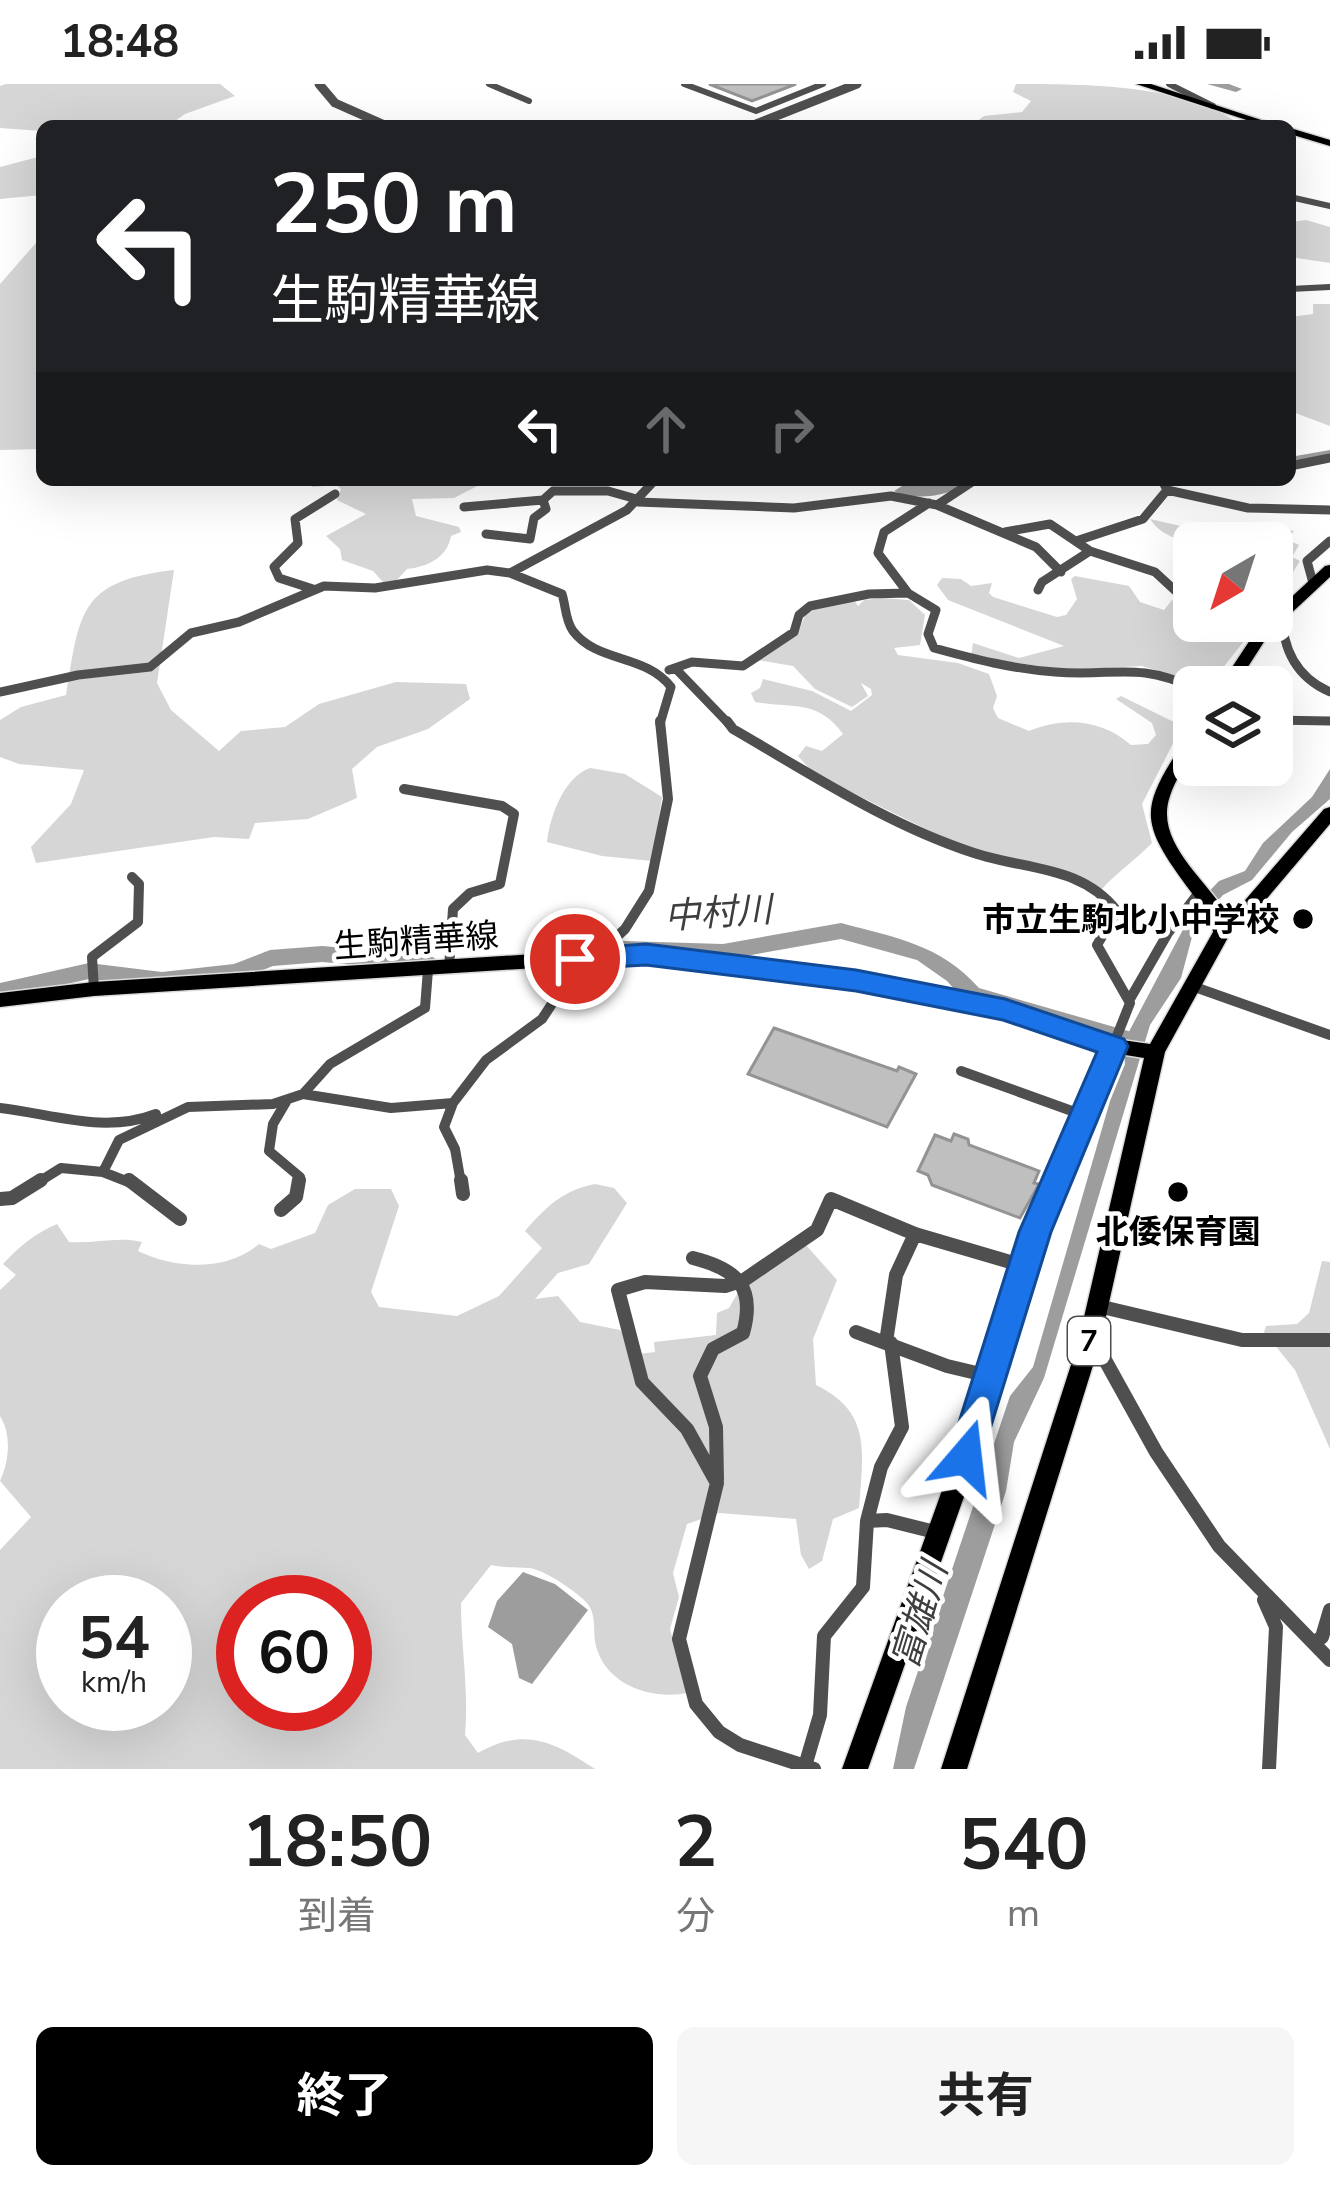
<!DOCTYPE html>
<html lang="ja">
<head>
<meta charset="utf-8">
<style>
	body { margin:0; font-family:"Nunito Sans","Noto Sans JP",sans-serif; background:#f6f6f6; color:#222; height:100vh; display:flex; flex-direction:column; font-size:45px; white-space:nowrap }
	* { box-sizing:border-box; margin:0 }
	p { font-size:39px; color:#767676 }
	.icon { flex:none; width:66px; height:66px; fill:none; stroke:currentColor; stroke-width:2; stroke-linecap:round; stroke-linejoin:round }
	.map { position:relative; height:1685px; overflow:hidden }
	.drawer { display:flex; flex-direction:column; background:#fff; flex:1 }
	.drawer>* { flex:none }
	.top-card { position:absolute; left:36px; top:36px; width:1260px; height:366px; border-radius:18px; box-shadow:0 12px 48px #0002; background:#202124; color:#fff; overflow:hidden }
	.needle { width:78px; rotate:219deg }
	.controls { position:absolute; left:1173px; top:438px; display:grid; gap:24px }
	.controls a { display:grid; place-items:center; width:120px; height:120px; border-radius:18px; background:#fff; box-shadow:0 12px 48px #0002; font-size:60px }
	.speed { position:absolute; left:36px; top:1491px; display:flex; gap:24px; font-size:60px; font-weight:700; text-align:center }
	.speed>* { display:grid; place-content:center; width:156px; height:156px; border-radius:50%; background:#fff; box-shadow:0 12px 48px #0002; line-height:1 }
	.speed small { font-size:30px; font-weight:400 }
	.speed .limit { border:18px solid #d22; background:#fff; color:#111 }
	.pin { position:absolute; display:grid; place-items:center; width:102px; height:102px; color:#fff; margin:-51px; border:6px solid #fff; border-radius:50%; box-shadow:0 3px 12px #0007 }
	.me { position:absolute; width:132px; margin:-66px; rotate:17deg; stroke-linejoin:round; filter:drop-shadow(0 0 9px #0008) }
	.turn { display:flex; align-items:center; gap:42px; height:252px; padding:0 36px; font-size:54px }
	.turn .icon { width:156px; height:156px; stroke-width:2.5 }
	.turn b { display:block; font-size:84px; line-height:102px }
	.lanes { display:flex; align-items:center; height:114px; padding:0 36px; background:#0003; justify-content:center; gap:60px; direction:ltr }
	.lanes .off { opacity:.35 }
	.eta { display:flex; justify-content:space-evenly; align-items:center; height:204px; text-align:center }
	.eta b { font-size:72px; font-weight:700; line-height:84px }
	.primary-button { display:flex; gap:24px; margin-top:auto; padding:24px 36px }
	.primary-button a { flex:1; height:138px; border-radius:18px; background:#000; color:#fff; font-size:48px; font-weight:700; line-height:138px; text-align:center }
	.primary-button a+a { background:#f6f6f6; color:#222 }
	.status { display:flex; justify-content:space-between; align-items:center; height:84px; padding:0 60px; background:#fff; direction:ltr }
	.status svg { height:33px; fill:currentColor }
	.map>svg:first-child { display:block }
</style>
</head>
<body>
<div class="status"><b>18:48</b><svg viewBox="0 0 49 12"><path d="M0 12V9h3v3zM5 12V6h3v6zM10 12V3h3v9zM15 12V0h3v12zM26 1h20v11H26zM47 4h2v5h-2z"/></svg></div>
<div class="map">
<svg width="1330" height="1685" viewBox="0 0 1330 1685">
	<rect width="100%" height="100%" fill="#fff"/>
	<!-- green -->
	<path fill="#d6d6d6" fill-rule="evenodd" d="M 6,0 L 220,0 L 235,12 L 185,30 L 168,42 L 42,42 L 42,47 L 0,44 L 0,2 Z
		M 1016,0 C 1084,0 1188,0 1242,42 L 971,42 L 984,32 L 1022,28 L 1031,17 L 1013,8 Z
		M 42,72 L 42,111 L 0,115 L 0,83 Z
		M 1306,136 L 1330,143 L 1330,179 L 1290,173 L 1290,138 Z
		M 42,152 L 42,365 L 0,366 L 0,200 Z
		M 1313,220 L 1330,220 L 1330,342 L 1290,327 L 1290,233 L 1313,230 Z
		M 313,396 L 489,396 L 454,414 L 412,415 L 416,432 L 459,443 L 461,448 L 451,452 C 447,474 427,483 407,485 L 395,498 L 383,498 L 373,487 L 342,476 L 340,465 L 326,452 L 366,430 L 337,416 L 341,405 L 337,401 L 312,403 Z
		M 1150,435 L 1198,446 L 1216,440 L 1240,445 L 1248,438 L 1294,447 L 1288,456 L 1299,461 L 1292,473 L 1300,477 L 1283,504 L 1284,515 L 1272,523 L 1272,459 C 1235,459 1171,469 1150,435 Z
		M 174,486 L 157,599 L 171,626 L 219,667 L 241,647 L 285,643 L 319,620 L 396,598 L 466,600 L 470,615 L 428,645 L 377,663 L 352,685 L 357,714 L 308,735 L 255,739 L 249,755 L 214,753 L 36,779 L 31,763 L 71,720 L 84,686 L 19,680 L 0,673 L 0,636 L 21,623 L 66,611 C 80,529 78,497 174,486 Z
		M 1075,492 L 1129,502 L 1140,518 L 1164,526 L 1172,516 L 1176,519 L 1174,530 L 1185,537 L 1194,529 L 1194,537 L 1217,537 L 1226,544 L 1252,547 L 1214,595 L 1179,593 L 1142,582 L 1064,586 L 971,572 L 973,559 L 1019,574 L 1064,562 L 948,516 L 937,501 L 942,494 L 961,495 L 971,502 L 992,499 L 989,509 L 993,513 L 1057,533 L 1066,531 L 1077,515 L 1071,495 Z
		M 882,514 L 909,516 L 925,531 L 920,561 L 894,564 L 898,571 L 958,579 L 989,590 L 997,612 L 993,624 L 998,634 L 1029,647 C 1065,632 1103,636 1131,661 L 1148,660 L 1156,651 L 1152,639 L 1116,615 L 1121,612 L 1182,642 L 1142,720 L 1152,759 C 1137,775 1117,788 1102,805 L 971,767 L 814,690 L 798,672 L 806,662 L 822,667 L 843,650 C 817,615 795,625 755,618 L 751,609 L 760,604 L 763,595 L 812,607 L 851,627 L 872,611 L 871,605 L 861,599 L 868,612 L 852,623 L 815,605 L 793,582 L 758,576 L 799,547 L 807,526 L 854,516 L 858,522 L 864,516 Z
		M 590,684 L 625,690 L 662,713 L 652,777 L 602,772 L 547,758 C 550,732 564,693 590,684 Z
		M 595,1100 L 614,1104 L 627,1119 L 589,1180 L 558,1189 L 535,1215 L 558,1212 L 580,1238 L 620,1246 L 639,1270 L 655,1268 L 654,1258 L 716,1251 L 717,1229 L 729,1224 L 740,1205 L 806,1161 L 837,1196 L 813,1255 L 816,1301 C 872,1328 863,1368 859,1424 L 833,1435 L 822,1477 L 809,1485 L 801,1471 L 796,1435 L 719,1429 L 687,1440 L 673,1489 L 679,1513 L 670,1545 L 687,1609 C 651,1616 606,1601 596,1562 C 592,1546 598,1530 585,1517 C 574,1506 543,1485 529,1484 C 516,1483 504,1484 491,1481 L 461,1519 C 461,1565 469,1606 465,1651 L 478,1669 C 524,1643 553,1657 595,1685 L 0,1685 L 0,1466 L 31,1433 L 0,1397 C 9,1378 12,1351 0,1332 L 0,1206 L 16,1191 L 3,1180 C 20,1162 34,1150 57,1140 L 69,1158 C 94,1160 118,1152 142,1158 L 138,1167 C 175,1185 226,1188 259,1160 L 271,1165 L 315,1149 L 328,1121 L 355,1105 L 391,1105 L 399,1122 L 371,1208 L 379,1223 L 457,1232 L 499,1212 L 542,1164 L 525,1147 C 546,1123 563,1106 595,1100 ZM 63,1518 L 165,1518 L 165,1620 L 63,1620 ZM 243,1518 L 345,1518 L 345,1620 L 243,1620 Z
		M 1322,1177 L 1330,1178 L 1330,1365 L 1295,1286 L 1264,1248 L 1266,1242 L 1297,1240 L 1309,1229 Z"/>
	<!-- water -->
	<path fill="#9d9d9d" d="M 1330,685 L 1330,715 L 1292,748 L 1252,796 L 1223,811 L 1195,842 L 1181,894 L 1150,941 L 1044,1294 L 1014,1358 L 1006,1407 L 914,1685 L 893,1685 L 906,1623 L 1010,1312 L 1033,1283 L 1110,1017 L 1125,980 L 1123,959 L 1196,821 L 1219,797 L 1245,787 L 1263,759 L 1312,713 Z
		M 523,1488 L 555,1500 L 588,1526 L 532,1600 L 519,1594 L 512,1560 L 488,1543 L 497,1517 Z"/>
	<g fill="none" stroke-linecap="round" stroke-linejoin="round">
		<!-- river -->
		<path fill="#9d9d9d" fill-rule="evenodd" d="M 1207,0 L 1229,0 L 1242,5 L 1236,8 Z
			M 1330,366 L 1330,376 L 1290,383 L 1290,373 Z
			M 953,396 L 971,396 C 954,412 914,418 894,407 L 902,402 L 948,399 Z
			M 841,839 C 896,854 940,860 979,904 L 1142,951 L 1145,957 L 1142,963 L 1134,966 L 964,916 L 947,897 L 917,876 L 841,855 L 723,876 L 624,873 L 539,878 L 528,870 L 539,862 L 624,857 L 723,860 Z
			M 322,862 L 430,871 L 441,879 L 430,887 L 322,878 L 273,882 L 237,896 L 162,904 L 89,895 L 0,915 L 0,899 L 89,879 L 162,888 L 234,880 L 270,866 Z"/>
	</g>
	<!-- building -->
	<path fill="#bfbfbf" stroke="#939393" stroke-width="3" d="M 709,0 L 796,0 L 752,17 Z
		M 774,944 L 897,987 L 899,983 L 916,990 L 887,1043 L 748,990 Z
		M 954,1050 L 968,1055 L 969,1061 L 1039,1087 L 1034,1099 L 1039,1100 L 1020,1134 L 932,1101 L 928,1091 L 918,1087 L 935,1051 L 951,1057 Z"/>
	<g fill="none" stroke-linecap="round" stroke-linejoin="round">
		<defs>
			<path id="primary" d="M 1330,481 L 1330,493 L 1269,550 L 1235,603 L 1219,603 L 1258,544 L 1265,537 L 1272,537 L 1272,531 L 1325,482 Z
				M 1194,650 C 1194,676 1178,687 1170,712 C 1154,757 1205,794 1226,829 L 1240,822 L 1324,725 L 1330,723 L 1330,740 L 1252,832 L 1230,842 L 1231,848 L 1165,968 L 1100,1259 L 967,1685 L 941,1685 L 1078,1259 L 1144,974 L 1119,970 L 1045,1148 L 978,1373 L 868,1685 L 842,1685 L 954,1373 L 1025,1148 L 1102,966 L 1044,943 L 963,923 L 806,896 L 646,877 L 94,912 L 0,923 L 0,909 L 94,898 L 646,863 L 806,882 L 963,909 L 1048,930 L 1115,955 L 1150,960 L 1213,848 C 1211,831 1201,821 1191,808 C 1137,735 1139,726 1188,651 Z"/>
			<path id="trunk" d="M 1136,0 L 1151,0 L 1280,42 L 1265,42 Z
				M 1290,44 L 1330,56 L 1330,62 L 1290,50 Z"/>
		</defs>
		<!-- primary casing -->
		<use href="#primary" stroke="#dbdbdb" stroke-width="3"/>
		<!-- trunk casing -->
		<use href="#trunk" stroke="#dbdbdb" stroke-width="3"/>
		<!-- minor-far3 -->
		<path stroke="#4f4f4f" stroke-width="6" d="M 489,0 L 529,17
			M 684,0 L 756,27 L 823,0
			M 1169,0 L 1213,22
			M 1290,113 L 1330,122
			M 1290,205 L 1330,203"/>
		<!-- minor-far2 -->
		<path stroke="#4f4f4f" stroke-width="9" d="M 1290,382 L 1330,374
			M 655,396 L 627,426 L 510,489 L 562,510 C 566,522 565,536 573,547 C 597,579 646,570 671,603 L 660,640
			M 1162,396 L 1167,406 L 1248,424 L 1330,426
			M 638,418 L 794,424 L 891,412 L 937,421 L 1036,463 L 1061,488
			M 929,419 L 884,448 L 878,469 L 908,509 L 936,526 L 928,550 L 934,564 C 974,575 1013,585 1055,588 C 1115,593 1135,577 1194,604
			M 937,421 L 975,396
			M 464,423 L 543,416
			M 1005,448 L 1050,440 L 1090,467 L 1155,488 L 1194,524
			M 486,450 L 530,455 L 534,434 L 546,425 L 543,416 L 553,407 L 608,407 L 640,416
			M 1076,457 L 1143,435 L 1167,406
			M 1313,499 L 1307,477 L 1330,457
			M 313,505 L 279,494 L 274,483 L 298,459 L 295,435 L 335,410
			M 1038,506 L 1042,498 L 1090,467
			M 1272,526 L 1282,528 C 1282,564 1296,593 1330,608
			M 1221,537 L 1243,545 L 1258,537
			M 675,584 L 729,640
			M 669,586 L 692,578 L 743,582 L 794,548 L 799,531 L 810,522 L 869,510 L 908,509
			M 0,608 L 78,591 L 150,583 L 191,549 L 239,538 L 324,502 L 375,504 L 487,486 L 510,489
			M 1272,636 L 1330,637"/>
		<!-- minor-far1 -->
		<path stroke="#4f4f4f" stroke-width="10" d="M 727,637 L 733,645 C 811,690 888,741 974,769 C 1025,786 1081,781 1117,827 L 1097,861 L 1130,919 L 1113,962
			M 404,705 L 502,722 L 514,730 L 500,800 L 470,809 L 453,825 L 449,884
			M 1192,902 L 1330,951
			M 94,905 L 92,873 L 138,838 L 139,800 L 132,793
			M 1130,915 L 1168,849 L 1200,807
			M 961,987 L 1083,1031
			M 303,1010 L 330,980 L 425,924 L 428,886
			M 286,1018 L 273,1040 L 269,1067 L 300,1093 L 299,1099
			M 453,1019 L 444,1043 L 455,1065 L 461,1099
			M 0,1024 C 53,1030 104,1050 156,1030
			M 103,1088 L 131,1099
			M 37,1099 L 61,1084 L 103,1088 L 119,1056 L 188,1023 L 273,1020 L 303,1010 L 391,1024 L 453,1019 L 486,976 L 542,935 L 563,903 L 625,845 L 649,807 L 668,715 L 660,637"/>
		<!-- minor -->
		<path stroke="#4f4f4f" stroke-width="14" d="M 129,1096 L 180,1135
			M 461,1096 L 463,1110
			M 0,1115 L 12,1114 L 41,1096
			M 281,1126 L 296,1113 L 299,1096
			M 693,1174 C 737,1185 756,1203 743,1249 L 713,1265 L 700,1292 L 716,1343 L 717,1396
			M 1098,1222 L 1242,1256 L 1330,1256
			M 856,1248 L 947,1282 L 989,1292
			M 886,1258 L 896,1191 L 915,1150
			M 1091,1261 L 1105,1276 L 1156,1368 L 1219,1462 L 1330,1576
			M 867,1437 L 887,1436 L 939,1449
			M 1264,1516 L 1276,1543 L 1269,1685
			M 1315,1558 L 1322,1553 L 1330,1526
			M 805,1682 L 820,1631 L 824,1552 L 863,1503 L 867,1437 L 881,1383 L 902,1343 L 891,1259
			M 814,1685 L 740,1661 L 719,1648 L 696,1620 L 679,1555 L 717,1399 L 687,1345 L 642,1298 L 618,1206 L 645,1198 L 725,1202 L 744,1196 L 817,1146 L 831,1115 L 915,1150 L 1024,1182"/>
		<!-- tertiary -->
		<path stroke="#4f4f4f" stroke-width="9" d="M 319,0 L 335,19 L 387,42
			M 751,42 L 857,0"/>
		<!-- primary -->
		<use href="#primary" fill="#000" fill-rule="evenodd"/>
		<!-- trunk -->
		<use href="#trunk" fill="#000" fill-rule="evenodd"/>
	</g>
	<!-- route -->
	<path fill="#1a73e8" stroke="#114b97" stroke-width="3" d="M 646,860 L 856,886 L 1005,915 L 1124,955 L 1128,962 L 1051,1148 L 978,1384 L 966,1389 L 954,1384 L 948,1373 L 1019,1148 L 1097,968 L 1003,936 L 856,907 L 646,881 L 575,885 L 561,875 L 575,865 Z"/>
	<!-- markers -->
	<g fill="#000" stroke="#fff" stroke-width="4.5">
		<circle cx="1303" cy="835" r="12"/>
		<circle cx="1178" cy="1108" r="12"/>
	</g>
	<g text-anchor="middle" stroke-width="9" stroke-linejoin="round" paint-order="stroke">
		<!-- shield labels -->
		<rect fill="#fff" stroke="#4c4c4c" stroke-width="3" x="1068" y="1233" width="42" height="48" rx="9"/>
		<g font-size="30" font-weight="bold" fill="#000">
			<text x="1089" y="1267">7</text>
		</g>
		<!-- poi labels -->
		<g font-size="33" font-weight="bold" fill="#000" stroke="#fff" text-anchor="end">
			<text x="1279" y="847">市立生駒北小中学校</text>
			<text x="1178" y="1159" text-anchor="middle">北倭保育園</text>
		</g>
		<!-- street labels -->
		<g font-size="33" fill="#000" stroke="#fff">
			<text transform="translate(416 856) rotate(-4)" y="12">生駒精華線</text>
		</g>
		<!-- water labels -->
		<g font-size="36" font-style="italic" fill="#3e3e3e" stroke="#fff">
			<text transform="translate(718 828) rotate(-4)" y="13">中村川</text>
			<text transform="translate(919 1531) rotate(-73)" y="13">富雄川</text>
		</g>
	</g>
</svg>
<div class="controls">
<a><svg class="needle" viewBox="-14 -14 28 28"><path d="M0-13l5 13h-10z" fill="#e53935"/><path d="M0 13l5-13h-10z" fill="#767676"/></svg></a>
<a><svg class="icon" aria-label="layers" viewBox="0 0 24 24"><path d="M12 4l9 5-9 5-9-5zM3 14l9 5 9-5"/></svg></a>
</div>
<div class="speed"><div>54<small>km/h</small></div><div class="limit">60</div></div>
<div class="pin" style="left:575px;top:875px;background:#d93025"><svg class="icon" aria-label="arrive" viewBox="0 0 24 24"><path d="M6 21V4h12l-3 4 3 4H6"/></svg></div>
<svg class="me" style="left:966px;top:1373px" viewBox="-20 -20 40 40"><path d="M0-17L14 15 0 8-14 15z" fill="#1a73e8" stroke="#fff" stroke-width="4"/></svg>
<div class="top-card">
<div class="turn"><svg class="icon" aria-label="left" viewBox="0 0 24 24"><path d="M17 20v-9H6M10 6l-5 5 5 5"/></svg><div><b>250 m</b>生駒精華線</div></div>
<div class="lanes"><svg class="icon" aria-label="left" viewBox="0 0 24 24"><path d="M17 20v-9H6M10 6l-5 5 5 5"/></svg><svg class="icon off" aria-label="ahead" viewBox="0 0 24 24"><path d="M12 20V5M6 11l6-6 6 6"/></svg><svg class="icon off" aria-label="right" viewBox="0 0 24 24"><path d="M7 20v-9h11M14 6l5 5-5 5"/></svg></div>
</div>
</div>
<section class="drawer">
<div class="eta">
<div><b>18:50</b><p>到着</p></div>
<div><b>2</b><p>分</p></div>
<div><b>540</b><p>m</p></div>
</div>
<div class="primary-button"><a>終了</a><a>共有</a></div>
</section>
</body>
</html>
